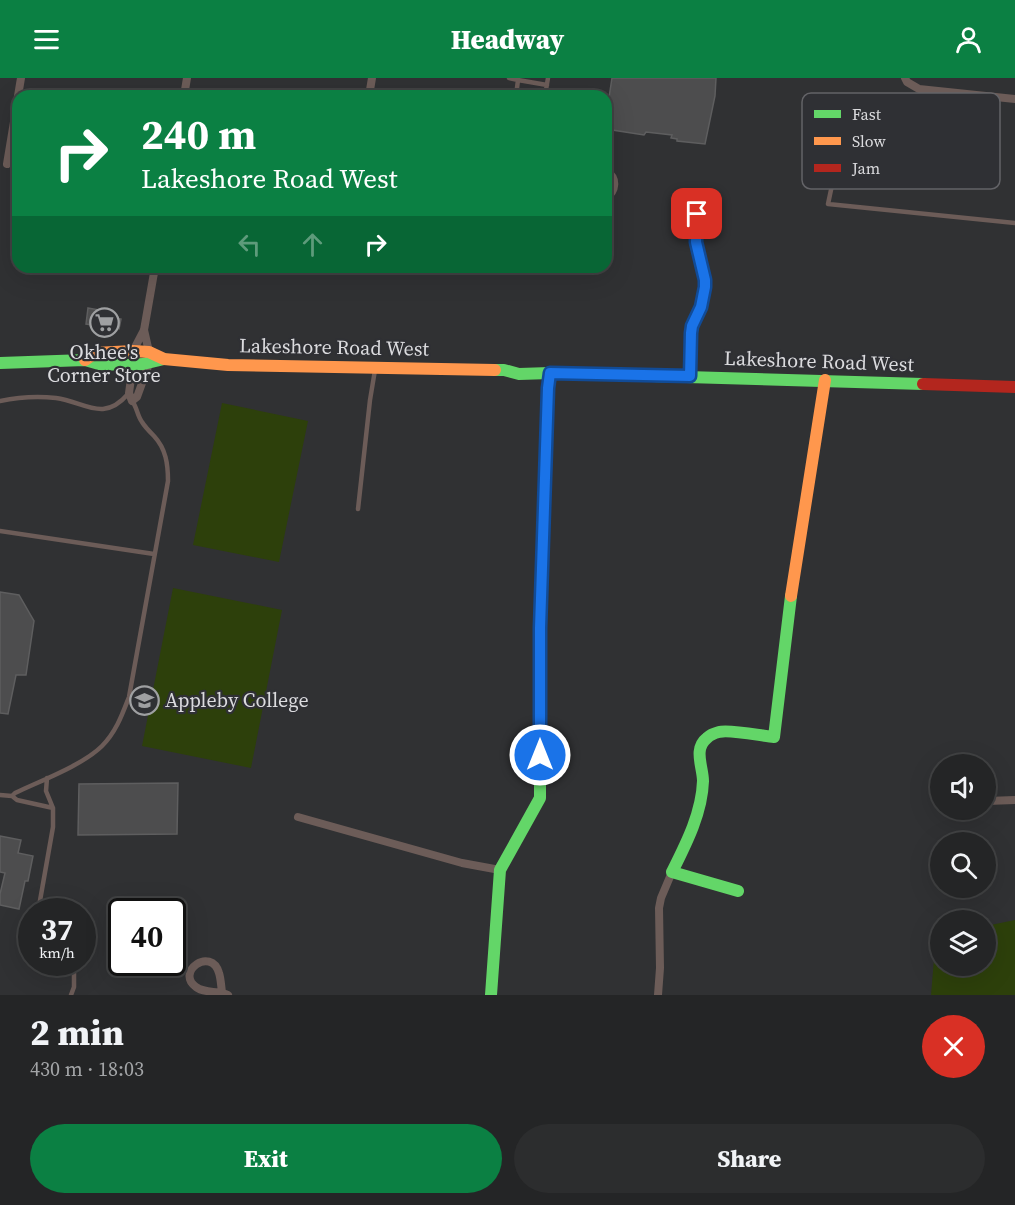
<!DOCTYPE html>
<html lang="en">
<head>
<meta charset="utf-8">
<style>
	body { margin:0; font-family:"Source Serif 4",serif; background:#2c2d2e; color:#f1f3f6; height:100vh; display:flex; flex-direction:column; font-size:22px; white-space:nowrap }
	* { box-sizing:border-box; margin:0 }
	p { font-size:20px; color:#a3a5a7 }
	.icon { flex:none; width:33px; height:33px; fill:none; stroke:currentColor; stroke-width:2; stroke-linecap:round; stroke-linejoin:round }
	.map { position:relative; height:917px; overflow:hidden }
	.sheet { display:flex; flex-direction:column; background:#242526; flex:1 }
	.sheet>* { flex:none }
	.guide { position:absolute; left:12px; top:12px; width:600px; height:183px; border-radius:18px; box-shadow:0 6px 24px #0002,0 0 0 2px #414243; background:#0b8043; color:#fff; overflow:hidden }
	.controls { position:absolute; left:930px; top:676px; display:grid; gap:12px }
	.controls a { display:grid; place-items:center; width:66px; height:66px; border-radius:50%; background:#242526; box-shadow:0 6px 24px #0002,0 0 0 2px #414243; font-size:30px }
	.speed { position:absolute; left:18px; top:820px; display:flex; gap:12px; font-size:30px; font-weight:700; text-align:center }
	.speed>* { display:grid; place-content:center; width:78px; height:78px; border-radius:50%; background:#242526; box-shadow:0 6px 24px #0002,0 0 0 2px #414243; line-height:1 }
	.speed small { font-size:15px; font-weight:400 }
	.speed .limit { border:3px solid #111; border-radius:9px; background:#fff; color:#111 }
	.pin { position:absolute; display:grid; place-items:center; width:51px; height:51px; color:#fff; margin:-26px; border-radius:12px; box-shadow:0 3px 9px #0006 }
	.me { position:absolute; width:66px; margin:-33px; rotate:0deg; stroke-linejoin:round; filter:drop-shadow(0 0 4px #0008) }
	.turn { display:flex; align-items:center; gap:21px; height:126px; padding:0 30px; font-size:27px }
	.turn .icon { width:78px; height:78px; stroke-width:2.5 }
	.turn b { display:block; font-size:42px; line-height:51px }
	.lanes { display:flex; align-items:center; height:57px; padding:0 30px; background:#0003; justify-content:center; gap:30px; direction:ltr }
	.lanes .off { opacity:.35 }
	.round { display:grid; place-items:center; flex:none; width:63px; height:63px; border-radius:32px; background:#2c2d2e }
	.summary { display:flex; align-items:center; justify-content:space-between; height:102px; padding:0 30px }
	h1 { font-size:36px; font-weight:800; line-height:45px }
	.button { display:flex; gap:12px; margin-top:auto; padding:12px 30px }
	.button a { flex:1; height:69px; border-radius:36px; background:#0b8043; color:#fff; font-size:24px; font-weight:800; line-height:69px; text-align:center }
	.button a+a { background:#2c2d2e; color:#f1f3f6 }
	header { display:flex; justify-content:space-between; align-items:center; height:78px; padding:0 30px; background:#0b8043; color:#fff; font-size:27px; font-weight:800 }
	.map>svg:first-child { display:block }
</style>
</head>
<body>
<header><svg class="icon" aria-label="menu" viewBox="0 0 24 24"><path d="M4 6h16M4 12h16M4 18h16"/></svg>Headway<svg class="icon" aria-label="person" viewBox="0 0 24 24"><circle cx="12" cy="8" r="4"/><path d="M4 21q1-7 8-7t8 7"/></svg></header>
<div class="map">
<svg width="1015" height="917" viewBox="0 0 1015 917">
	<rect width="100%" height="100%" fill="#303133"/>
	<!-- green -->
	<path fill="#2d400b" d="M 222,325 L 308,343 L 279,484 L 193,467 Z
		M 173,510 L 282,532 L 251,690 L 142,668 Z
		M 1015,842 L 1015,917 L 931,917 L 936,857 L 940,857 L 940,888 L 986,888 L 986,848 Z"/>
	<!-- building -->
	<path fill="#4d4d4e" stroke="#5e5e5f" stroke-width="1.5" d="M 612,0 L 716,0 L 715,18 L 705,66 L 677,63 L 677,61 L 671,60 L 672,57 L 646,54 L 644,57 L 606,51 L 606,39 Z
		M 88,230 L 105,233 L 104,238 L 121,241 L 119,251 L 86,246 Z
		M 0,514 L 19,517 L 34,543 L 26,597 L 16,597 L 8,636 L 0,635 Z
		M 178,705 L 177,756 L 78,757 L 79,706 Z
		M 0,758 L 21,762 L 18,775 L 33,778 L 28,803 L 25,803 L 19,831 L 0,827 L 0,816 L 5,795 L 0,794 Z"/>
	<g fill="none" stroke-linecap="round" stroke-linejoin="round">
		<!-- lane -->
		<path stroke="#6c5c58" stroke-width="4.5" d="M 509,0 L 518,2
			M 516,18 L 518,2 L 547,7
			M 545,18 L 548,0
			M 835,93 L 828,126 L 1015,145
			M 0,323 C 19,319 37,318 56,320 C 85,324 103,345 128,316
			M 358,431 L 370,322 L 375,292
			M 0,453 L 154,476
			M 0,717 L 12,718 L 17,722 L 53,730
			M 12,718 L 15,715 C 40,703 83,687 102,668 C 116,654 122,637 129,619 L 168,403 C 168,386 166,371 154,358 C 150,354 145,349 142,344 C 137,337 137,329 132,323
			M 38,834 L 53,749 L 53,730 L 46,713 L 47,700
			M 71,917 L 74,909 L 74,885"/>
		<!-- street -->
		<path stroke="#6c5c58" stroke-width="8" d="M 905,0 L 907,4 L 919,11 L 1015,21
			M 18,18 L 21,0
			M 184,18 L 187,0
			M 369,18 L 372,0
			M 7,86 L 18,20
			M 606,93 C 618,100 616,113 606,120
			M 676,126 L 697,136 L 717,132
			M 144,252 L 149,274 L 149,286 L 137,319 L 132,323 L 129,315 L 133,286 L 133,273 L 144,252 L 155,189
			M 690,298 L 691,255 L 692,248 L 701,229 L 705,209 L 705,202 L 696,164 L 697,136
			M 987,723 L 1015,722
			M 298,739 L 462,785 L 500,792
			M 222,914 C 221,908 221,901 219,895 C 211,868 175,894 196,909 C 205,916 218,912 228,917
			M 658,917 L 660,890 L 659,830 L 661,820 L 672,794"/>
		<!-- fast -->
		<path stroke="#63d668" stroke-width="12" d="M 0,285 L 85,282 L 99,286 L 126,287 L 143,286 L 164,281
			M 495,292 L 504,292 L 519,296 L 550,295 L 923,306
			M 738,813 L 672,794 C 686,766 702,735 703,703 C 703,689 693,671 707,660 C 710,657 715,655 719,654 C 729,651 762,658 774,659 L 791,518
			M 491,917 L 500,792 L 540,720 L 540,550 L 548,310 L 550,295"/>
		<!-- slow -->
		<path stroke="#ff974d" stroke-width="12" d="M 85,282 L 95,275 L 133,273 L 149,274 L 164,281 L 228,287 L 495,292
			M 791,518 L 825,302"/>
		<!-- jam -->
		<path stroke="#b3261e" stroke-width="12" d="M 923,306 L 1015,309"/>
	</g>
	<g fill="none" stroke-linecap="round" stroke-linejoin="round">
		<defs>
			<path id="route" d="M 540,677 L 540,550 L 548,310 L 550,295 L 690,298 L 691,255 L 692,248 L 701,229 L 705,209 L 705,202 L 696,164 L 697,136"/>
		</defs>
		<!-- route casing -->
		<use href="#route" stroke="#114b97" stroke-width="15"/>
		<!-- route -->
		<use href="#route" stroke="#1a73e8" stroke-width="10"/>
	</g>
	<!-- icons -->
	<defs>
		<symbol id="supermarket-ring" viewBox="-11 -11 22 22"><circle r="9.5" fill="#2f3034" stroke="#9fa0a2" stroke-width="1.5"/><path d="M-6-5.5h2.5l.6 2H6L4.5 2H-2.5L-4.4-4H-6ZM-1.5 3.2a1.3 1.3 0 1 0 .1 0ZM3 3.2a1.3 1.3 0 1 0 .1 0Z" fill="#9fa0a2"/></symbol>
		<symbol id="school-ring" viewBox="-11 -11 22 22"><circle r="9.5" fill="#2f3034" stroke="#9fa0a2" stroke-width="1.5"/><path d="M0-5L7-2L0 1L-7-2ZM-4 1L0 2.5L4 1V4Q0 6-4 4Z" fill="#9fa0a2"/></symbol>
	</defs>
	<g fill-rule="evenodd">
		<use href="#supermarket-ring" x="88" y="228" width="33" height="33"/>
		<use href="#school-ring" x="128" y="606" width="33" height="33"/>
	</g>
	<g text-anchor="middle" stroke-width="4.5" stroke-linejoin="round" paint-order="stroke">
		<!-- street labels -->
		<g font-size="20" fill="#dbdbde" stroke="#2f3034">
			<text transform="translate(334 269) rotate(1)" y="7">Lakeshore Road West</text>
			<text transform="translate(819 283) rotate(2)" y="7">Lakeshore Road West</text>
		</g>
		<!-- poi labels -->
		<g font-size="20" fill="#dbdbde" stroke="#2f3034">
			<text x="104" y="281">Okhee's<tspan x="104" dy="23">Corner Store</tspan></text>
			<text x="165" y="629" text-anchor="start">Appleby College</text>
		</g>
	</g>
	<!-- legend -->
	<rect x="802" y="15" width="198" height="96" rx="9" fill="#2f3034" stroke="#636367" stroke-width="1.5"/>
	<rect x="814" y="32" width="27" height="8" fill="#63d668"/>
	<rect x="814" y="59" width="27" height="8" fill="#ff974d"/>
	<rect x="814" y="86" width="27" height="8" fill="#b3261e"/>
	<g font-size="16" fill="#dbdbde">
		<text x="852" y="42">Fast</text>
		<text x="852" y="69">Slow</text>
		<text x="852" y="96">Jam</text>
	</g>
</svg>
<div class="controls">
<a><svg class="icon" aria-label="sound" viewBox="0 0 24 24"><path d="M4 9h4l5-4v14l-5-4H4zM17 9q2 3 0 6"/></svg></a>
<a><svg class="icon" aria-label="search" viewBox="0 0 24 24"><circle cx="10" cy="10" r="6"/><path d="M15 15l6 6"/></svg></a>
<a><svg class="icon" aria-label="layers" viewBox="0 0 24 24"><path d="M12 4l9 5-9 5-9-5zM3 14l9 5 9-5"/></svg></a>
</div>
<div class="speed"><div>37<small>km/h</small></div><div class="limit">40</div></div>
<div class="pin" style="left:697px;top:136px;background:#d93025"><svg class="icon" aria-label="arrive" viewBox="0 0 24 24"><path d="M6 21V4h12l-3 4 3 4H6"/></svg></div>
<svg class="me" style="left:540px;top:677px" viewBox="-20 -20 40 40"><circle r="17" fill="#1a73e8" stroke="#fff" stroke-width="3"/><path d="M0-11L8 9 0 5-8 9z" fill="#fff"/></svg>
<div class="guide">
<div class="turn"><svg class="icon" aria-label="right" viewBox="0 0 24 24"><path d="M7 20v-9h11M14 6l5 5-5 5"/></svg><div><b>240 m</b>Lakeshore Road West</div></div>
<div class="lanes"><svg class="icon off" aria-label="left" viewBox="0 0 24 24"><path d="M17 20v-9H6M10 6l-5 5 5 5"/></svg><svg class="icon off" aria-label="ahead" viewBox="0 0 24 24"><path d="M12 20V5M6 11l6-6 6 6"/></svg><svg class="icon" aria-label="right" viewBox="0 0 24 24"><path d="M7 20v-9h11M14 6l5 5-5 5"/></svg></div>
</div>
</div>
<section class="sheet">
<div class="summary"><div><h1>2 min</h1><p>430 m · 18:03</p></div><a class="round" style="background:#d93025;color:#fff"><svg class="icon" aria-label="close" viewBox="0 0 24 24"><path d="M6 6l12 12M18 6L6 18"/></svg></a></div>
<div class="button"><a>Exit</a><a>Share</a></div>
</section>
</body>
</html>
